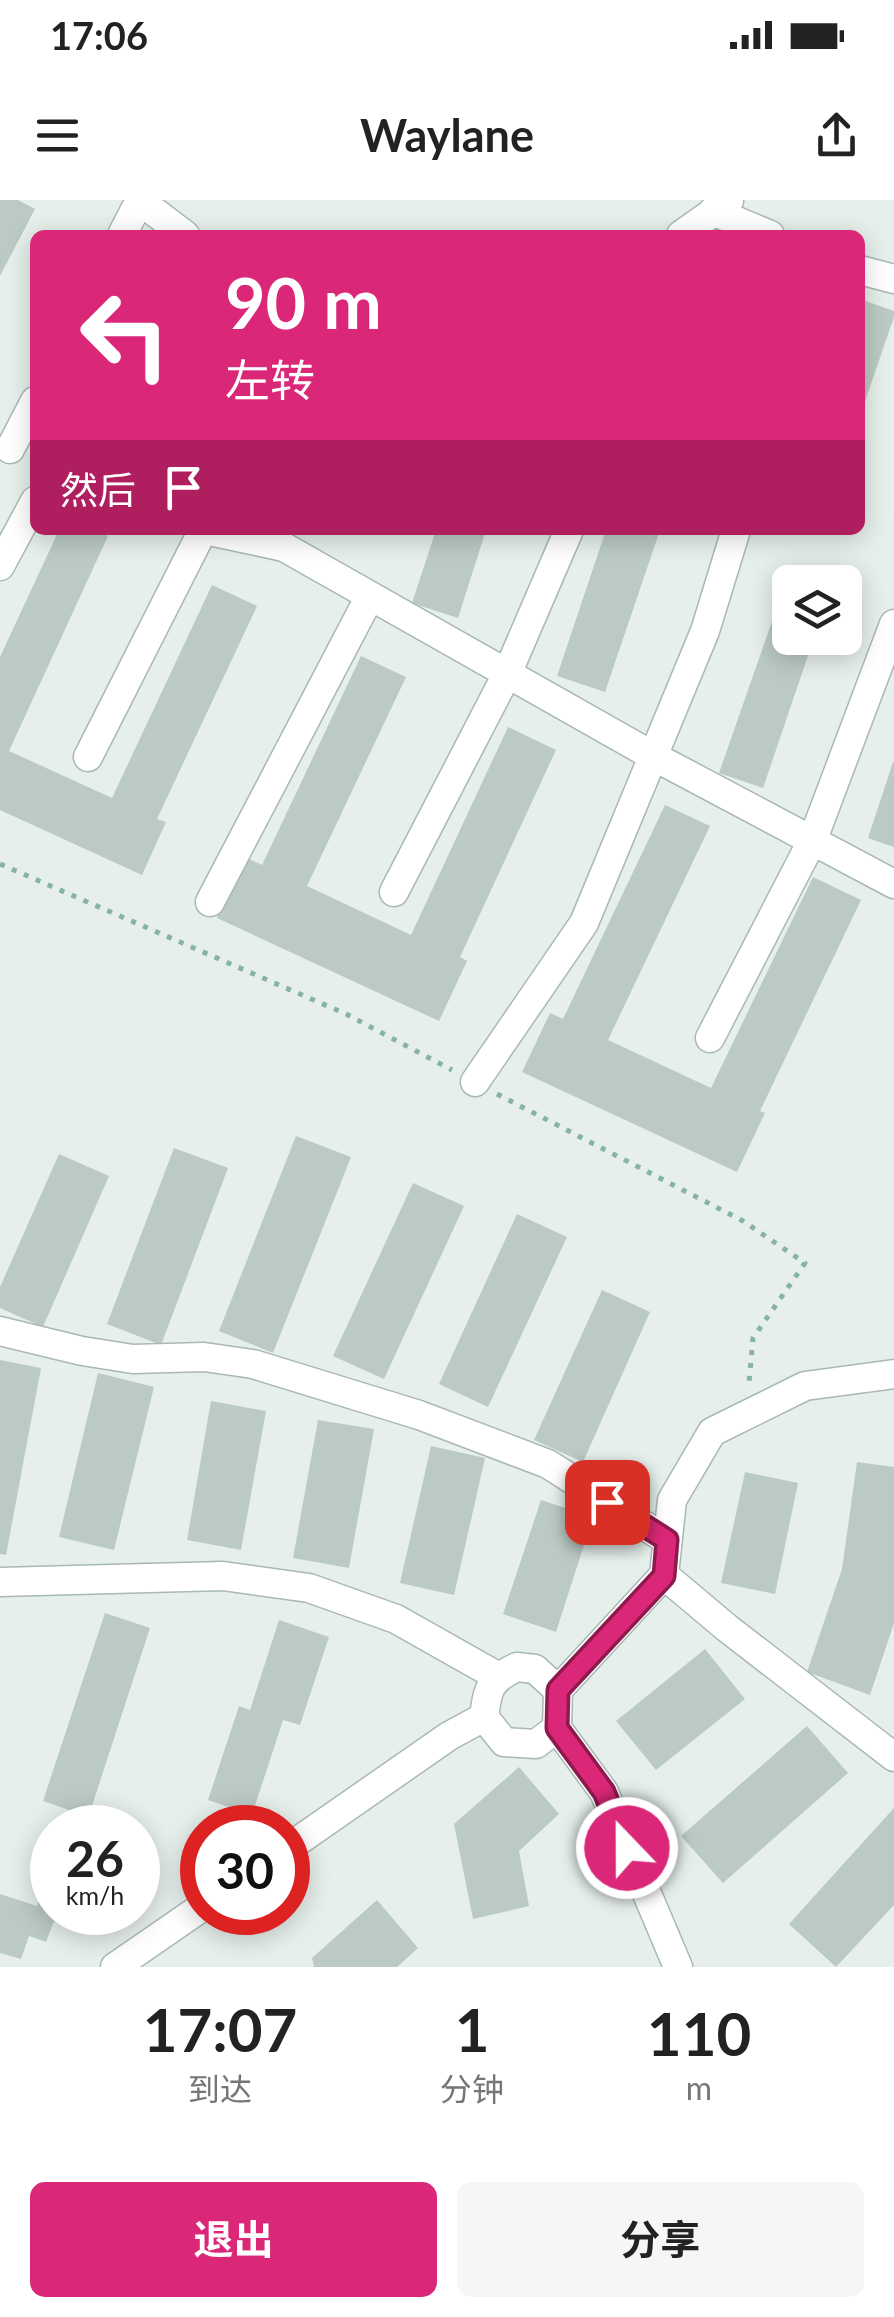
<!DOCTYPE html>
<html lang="zh">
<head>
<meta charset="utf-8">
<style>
	body { margin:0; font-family:Lato,"Noto Sans SC",sans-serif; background:#f6f6f6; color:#222; height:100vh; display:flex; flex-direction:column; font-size:38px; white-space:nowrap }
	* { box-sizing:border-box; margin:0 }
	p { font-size:32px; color:#767676 }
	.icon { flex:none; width:55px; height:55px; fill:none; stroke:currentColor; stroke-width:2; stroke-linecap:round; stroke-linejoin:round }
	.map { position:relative; height:1767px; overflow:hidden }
	.drawer { display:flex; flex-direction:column; background:#fff; flex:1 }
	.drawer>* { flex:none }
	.guide { position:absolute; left:30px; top:30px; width:835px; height:305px; border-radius:15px; box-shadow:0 5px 25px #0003; background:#db2777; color:#fff; overflow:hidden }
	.buttons { position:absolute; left:772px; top:365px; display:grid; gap:20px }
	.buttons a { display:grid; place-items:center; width:90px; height:90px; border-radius:15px; background:#fff; box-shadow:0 5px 25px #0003; font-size:50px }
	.speed { position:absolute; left:30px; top:1605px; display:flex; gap:20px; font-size:50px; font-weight:700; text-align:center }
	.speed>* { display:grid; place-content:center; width:130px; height:130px; border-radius:50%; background:#fff; box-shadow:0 5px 25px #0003; line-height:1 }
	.speed small { font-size:25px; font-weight:400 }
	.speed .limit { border:15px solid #d22; background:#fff; color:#111 }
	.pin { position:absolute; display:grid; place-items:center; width:85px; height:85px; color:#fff; margin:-42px; border-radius:20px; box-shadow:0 5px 15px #0006 }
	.me { position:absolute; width:110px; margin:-55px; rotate:338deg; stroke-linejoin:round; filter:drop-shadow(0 0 8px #0008) }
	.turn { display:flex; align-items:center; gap:35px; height:210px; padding:0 30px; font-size:45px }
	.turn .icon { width:130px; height:130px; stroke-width:2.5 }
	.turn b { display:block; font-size:70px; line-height:85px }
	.then { display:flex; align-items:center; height:95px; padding:0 30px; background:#0003; gap:20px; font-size:38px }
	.eta { display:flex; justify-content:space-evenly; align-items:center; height:170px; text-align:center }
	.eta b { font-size:60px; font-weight:700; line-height:70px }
	.primary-button { display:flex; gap:20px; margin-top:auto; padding:20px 30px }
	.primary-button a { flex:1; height:115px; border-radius:15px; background:#db2777; color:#fff; font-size:40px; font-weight:700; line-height:115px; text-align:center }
	.primary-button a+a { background:#f6f6f6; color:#222 }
	.status { display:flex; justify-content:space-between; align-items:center; height:70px; padding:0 50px; background:#fff; direction:ltr }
	.status svg { height:28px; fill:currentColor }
	header { display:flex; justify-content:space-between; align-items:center; height:130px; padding:0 30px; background:#fff; font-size:45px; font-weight:700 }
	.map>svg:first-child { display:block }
</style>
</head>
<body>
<div class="status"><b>17:06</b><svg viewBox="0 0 49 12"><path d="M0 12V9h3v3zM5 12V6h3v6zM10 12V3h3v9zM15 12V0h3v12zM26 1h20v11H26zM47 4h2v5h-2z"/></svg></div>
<header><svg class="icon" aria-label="menu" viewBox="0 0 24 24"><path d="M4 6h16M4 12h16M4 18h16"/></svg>Waylane<svg class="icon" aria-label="share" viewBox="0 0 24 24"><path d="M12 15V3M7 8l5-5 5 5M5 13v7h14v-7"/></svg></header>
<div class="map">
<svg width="894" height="1767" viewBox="0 0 894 1767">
	<rect width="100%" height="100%" fill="#e6efeb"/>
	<!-- building -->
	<path fill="#bbcac4" d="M 0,0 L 18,0 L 35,9 L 0,76 Z
		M 860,99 L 894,111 L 894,117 L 863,207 L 860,206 Z
		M 59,330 L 95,330 L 108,336 L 9,551 L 112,598 L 212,385 L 257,406 L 157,619 L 166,622 L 142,675 L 0,610 L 0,457 Z
		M 436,330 L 486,330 L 458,418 L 412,403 Z
		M 606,330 L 660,330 L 605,492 L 557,476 Z
		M 784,387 L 790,389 L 790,438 L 814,438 L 763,588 L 719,573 Z
		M 361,456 L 406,477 L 307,686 L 411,735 L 508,527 L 556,550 L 460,757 L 467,761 L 439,821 L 217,718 L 245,657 L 262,665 Z
		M 893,562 L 894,562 L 894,647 L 868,638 Z
		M 665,605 L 710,626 L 608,840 L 711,888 L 813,677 L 861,700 L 760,911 L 765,913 L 737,972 L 522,872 L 550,813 L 563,819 Z
		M 296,936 L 351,957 L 273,1153 L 219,1131 Z
		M 174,948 L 228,968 L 161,1145 L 107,1124 Z
		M 59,954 L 109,976 L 43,1127 L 0,1108 L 0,1087 Z
		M 413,983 L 464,1006 L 384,1179 L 333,1156 Z
		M 517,1014 L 567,1037 L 488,1207 L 439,1184 Z
		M 602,1090 L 650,1112 L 583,1262 L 534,1240 Z
		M 0,1160 L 41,1168 L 6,1355 L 0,1354 Z
		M 98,1173 L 154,1187 L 114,1350 L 59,1337 Z
		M 211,1201 L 266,1211 L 241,1350 L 187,1340 Z
		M 318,1220 L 374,1229 L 349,1368 L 293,1358 Z
		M 431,1246 L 485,1258 L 454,1395 L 400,1383 Z
		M 857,1262 L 894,1267 L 894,1423 L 870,1495 L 807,1472 L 842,1369 Z
		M 745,1272 L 798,1283 L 775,1394 L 721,1383 Z
		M 541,1300 L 593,1317 L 556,1432 L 503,1414 Z
		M 105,1413 L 150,1428 L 89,1615 L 110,1622 L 108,1628 L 63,1628 L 69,1610 L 43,1601 Z
		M 279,1420 L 329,1437 L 300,1525 L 283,1520 L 252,1615 L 208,1600 L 239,1506 L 250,1510 Z
		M 705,1449 L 745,1499 L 656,1570 L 616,1521 Z
		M 807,1526 L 848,1573 L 723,1683 L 681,1636 Z
		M 519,1567 L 559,1614 L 519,1651 L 529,1706 L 473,1719 L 454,1624 Z
		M 894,1608 L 894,1705 L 836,1767 L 789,1724 Z
		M 52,1661 L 52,1712 L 80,1712 L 74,1728 L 54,1721 L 46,1742 L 29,1736 L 21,1759 L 0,1753 L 0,1694 L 37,1706 Z
		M 377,1700 L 418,1748 L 397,1767 L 314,1767 L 312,1758 Z"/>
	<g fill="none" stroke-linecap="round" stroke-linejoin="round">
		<defs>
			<path id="minor" d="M 139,0 L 185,35
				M 713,11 L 770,35
				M 122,35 L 140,0
				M 681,35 L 729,1
				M 860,70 L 894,79
				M 10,249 L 35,201
				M 205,330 L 284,347 L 653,556 L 894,684
				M 0,366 L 35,301
				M 88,557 L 203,330
				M 394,692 L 507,474 L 569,330
				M 210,702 L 370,396
				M 710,838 L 813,639 L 894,424
				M 475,882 L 584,723 L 705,431 L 736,330
				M 0,1131 L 82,1151 L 133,1159 L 204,1157 L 253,1164 L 419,1215 L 548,1264 L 667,1340
				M 664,1375 L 727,1428 L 894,1557
				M 0,1382 L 223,1376 L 309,1388 L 396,1419 L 497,1476
				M 517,1467 L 535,1469 L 558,1490 L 557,1528 L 536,1544 L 504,1542 L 484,1517 C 488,1488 489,1480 517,1467 Z
				M 558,1490 L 664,1375 L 672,1300 L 712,1232 L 805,1186 L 894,1174
				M 557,1528 L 604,1592 L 678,1767
				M 288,1648 L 449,1536 L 484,1517
				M 115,1767 L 202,1707"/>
		</defs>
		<!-- minor casing -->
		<use href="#minor" stroke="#a8b8b2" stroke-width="31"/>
		<!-- path -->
		<path stroke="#86b3a5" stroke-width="5" stroke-dasharray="5 8" stroke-linecap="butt" d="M 0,664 L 346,814 L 452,870
			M 497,894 L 743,1021 L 805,1063 L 753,1138 L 749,1183"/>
		<!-- minor -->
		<use href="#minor" stroke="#fff" stroke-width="28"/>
	</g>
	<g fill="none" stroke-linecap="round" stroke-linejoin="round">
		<defs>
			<path id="route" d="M 607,1302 L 667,1340 L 664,1376 L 558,1490 L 557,1528 L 604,1592 L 627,1648"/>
		</defs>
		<!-- route casing -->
		<use href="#route" stroke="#8e194d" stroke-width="25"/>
		<!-- route -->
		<use href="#route" stroke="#db2777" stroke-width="18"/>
	</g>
</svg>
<div class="buttons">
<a><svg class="icon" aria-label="layers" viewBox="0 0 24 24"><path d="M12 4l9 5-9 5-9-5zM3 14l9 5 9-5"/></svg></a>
</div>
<div class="speed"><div>26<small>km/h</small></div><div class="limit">30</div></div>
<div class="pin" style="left:607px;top:1302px;background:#d93025"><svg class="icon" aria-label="arrive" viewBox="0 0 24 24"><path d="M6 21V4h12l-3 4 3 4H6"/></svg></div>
<svg class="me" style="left:627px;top:1648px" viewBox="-20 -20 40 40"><circle r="17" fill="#db2777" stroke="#fff" stroke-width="3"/><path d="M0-11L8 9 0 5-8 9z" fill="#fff"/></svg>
<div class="guide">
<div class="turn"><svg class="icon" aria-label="left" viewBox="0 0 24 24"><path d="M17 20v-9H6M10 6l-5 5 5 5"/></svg><div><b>90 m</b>左转</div></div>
<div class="then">然后<svg class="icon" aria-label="arrive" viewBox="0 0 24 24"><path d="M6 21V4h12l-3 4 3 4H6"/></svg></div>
</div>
</div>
<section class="drawer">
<div class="eta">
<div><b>17:07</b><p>到达</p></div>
<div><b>1</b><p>分钟</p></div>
<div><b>110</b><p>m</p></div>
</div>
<div class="primary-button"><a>退出</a><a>分享</a></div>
</section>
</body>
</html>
